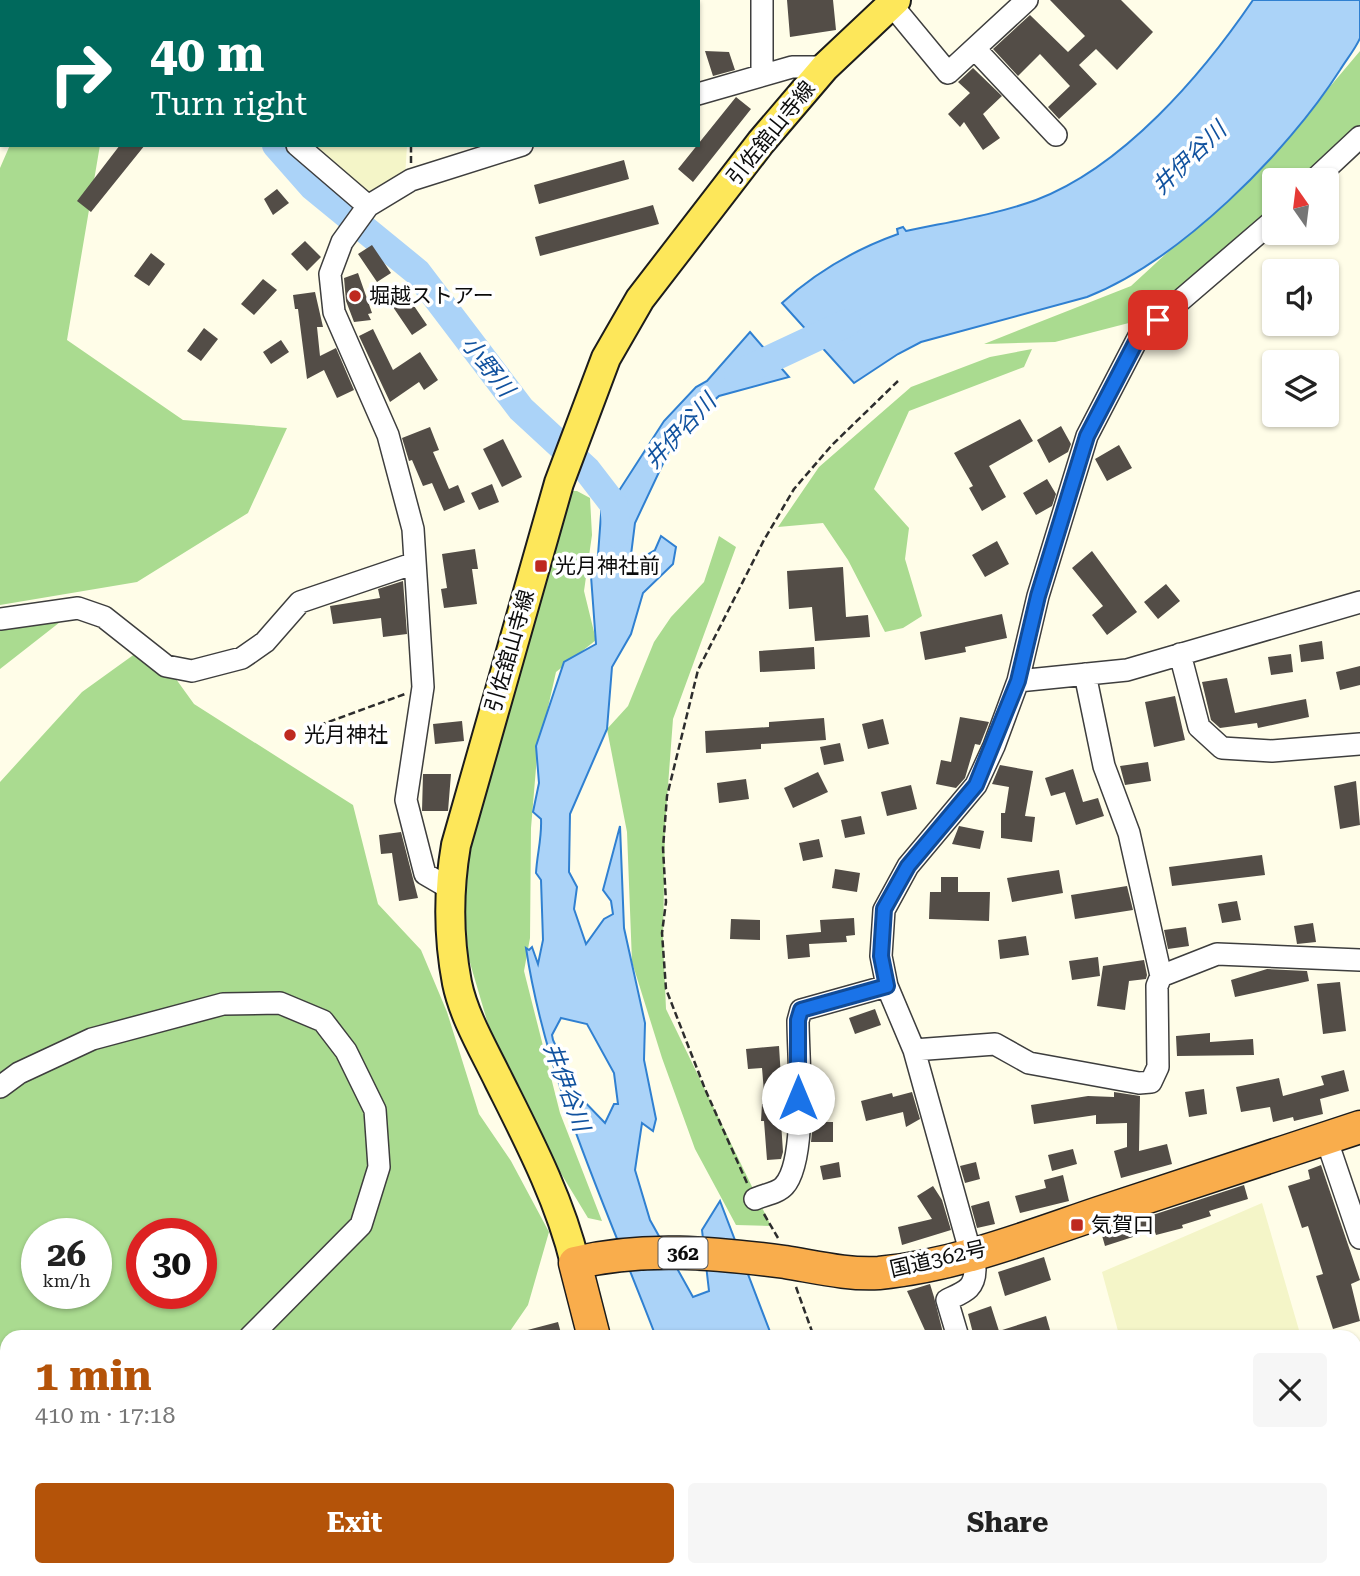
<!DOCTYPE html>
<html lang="en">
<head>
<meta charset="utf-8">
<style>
	body { margin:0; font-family:"Roboto Serif","Noto Sans JP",serif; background:#f6f6f6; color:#222; height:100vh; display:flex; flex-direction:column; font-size:26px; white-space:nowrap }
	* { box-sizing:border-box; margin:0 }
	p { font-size:23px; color:#767676 }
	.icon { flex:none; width:38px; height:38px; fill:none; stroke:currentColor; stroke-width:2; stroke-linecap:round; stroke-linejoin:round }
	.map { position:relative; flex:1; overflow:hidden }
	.drawer { position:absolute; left:0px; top:1330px; width:1362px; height:247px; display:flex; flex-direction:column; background:#fff; border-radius:21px 21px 0 0; box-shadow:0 2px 5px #0004 }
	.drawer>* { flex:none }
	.top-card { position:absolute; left:0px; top:0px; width:700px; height:147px; box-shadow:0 2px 5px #0004; background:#00695c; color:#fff; overflow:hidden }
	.needle { width:46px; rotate:346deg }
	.controls { position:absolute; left:1262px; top:168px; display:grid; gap:14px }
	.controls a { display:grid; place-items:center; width:77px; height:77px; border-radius:7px; background:#fff; box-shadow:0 2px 5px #0004; font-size:35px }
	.speed { position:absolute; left:21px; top:1218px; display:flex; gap:14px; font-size:35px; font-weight:700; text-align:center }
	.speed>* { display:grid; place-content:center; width:91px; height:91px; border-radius:50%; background:#fff; box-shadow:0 2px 5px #0004; line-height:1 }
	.speed small { font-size:18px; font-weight:400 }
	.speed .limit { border:10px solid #d22; background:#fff; color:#111 }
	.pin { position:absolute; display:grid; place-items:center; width:60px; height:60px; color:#fff; margin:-30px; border-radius:14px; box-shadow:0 4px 10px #0006 }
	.me { position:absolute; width:77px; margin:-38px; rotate:0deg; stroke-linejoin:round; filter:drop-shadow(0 0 5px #0008) }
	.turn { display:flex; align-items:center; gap:24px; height:147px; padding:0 35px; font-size:32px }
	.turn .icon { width:91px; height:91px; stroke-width:2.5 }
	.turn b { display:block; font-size:49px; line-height:60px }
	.round { display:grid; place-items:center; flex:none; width:74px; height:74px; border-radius:7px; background:#f6f6f6 }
	.headline { display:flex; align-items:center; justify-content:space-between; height:119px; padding:0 35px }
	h1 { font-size:42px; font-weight:700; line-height:52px; color:#b45309 }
	.primary-button { display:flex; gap:14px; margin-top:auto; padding:14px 35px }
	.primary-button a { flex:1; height:80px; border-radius:7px; background:#b45309; color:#fff; font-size:28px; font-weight:700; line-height:80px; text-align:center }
	.primary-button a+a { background:#f6f6f6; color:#222 }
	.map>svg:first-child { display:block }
</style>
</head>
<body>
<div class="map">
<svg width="1360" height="1576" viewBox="0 0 1360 1576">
	<rect width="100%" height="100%" fill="#fffde8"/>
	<!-- farmland -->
	<path fill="#f4f5c8" d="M 215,0 L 589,0 L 590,2 L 216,2 Z
		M 315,145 L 407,145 L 405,178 L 375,208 Z
		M 1262,1203 L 1301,1337 L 1103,1337 L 1118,1331 L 1102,1272 Z
		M 1360,1383 L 1360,1576 L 918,1576 L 915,1570 L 1354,1570 L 1354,1385 Z"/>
	<!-- forest -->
	<path fill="#aadb90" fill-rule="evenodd" d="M 1360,51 L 1360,141 L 1314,180 L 1274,180 L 1274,215 L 1156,316 L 1055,342 L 984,344 L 1131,286 L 1268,160 Z
		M 10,145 L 100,145 L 67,340 L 183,420 L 287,428 L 248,513 L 137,582 L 0,605 L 0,168 Z
		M 1032,349 L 1024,367 L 909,411 L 874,489 L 909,528 L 905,559 L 922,616 L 903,628 L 885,632 L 848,560 L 823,523 L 778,527 L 819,467 L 911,387 L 990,357 Z
		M 569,491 L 577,491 L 590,498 L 592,535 L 584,591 L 596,640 L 556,672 L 537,756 L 531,828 L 530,938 L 524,971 L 560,1113 L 602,1221 L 588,1218 L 551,1157 L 495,1048 L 468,956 L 462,870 Z
		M 719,536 L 736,547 L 673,719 L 665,826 L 663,941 L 666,1009 L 771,1226 L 736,1225 L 695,1149 L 662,1058 L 632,962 L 627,832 L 607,729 L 628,706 L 654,642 L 671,617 L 704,582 Z
		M 78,608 L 0,669 L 0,625 Z
		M 150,643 L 194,704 L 353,805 L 378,904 L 421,950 L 447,1012 L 479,1114 L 511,1161 L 549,1232 L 528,1305 L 506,1337 L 7,1337 L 7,1570 L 82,1570 L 78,1576 L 0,1576 L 0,782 L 82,692 ZM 37,1234 L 96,1234 L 96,1293 L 37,1293 ZM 142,1234 L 201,1234 L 201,1293 L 142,1293 Z"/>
	<!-- water -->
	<path fill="#abd3f8" stroke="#3080d1" stroke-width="2" fill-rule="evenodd" d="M 1253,0 L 1360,0 C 1360,11 1360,27 1360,38 C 1356,48 1346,60 1340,70 C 1287,153 1179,261 1087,297 L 921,342 L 898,354 L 854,383 L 782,303 C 815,273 856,249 898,234 L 897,229 L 903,227 L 906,231 C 948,222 995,215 1036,200 C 1123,167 1202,75 1253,0 Z
		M 750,332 L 789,377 L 719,396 L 693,420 L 668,453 L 635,523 L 631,555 L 640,559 L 655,550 L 661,536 L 676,547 L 673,564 L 643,593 L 631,634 L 612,667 L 607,729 L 570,814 L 569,872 L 577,887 L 574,909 L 586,944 L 604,919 L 613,914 L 611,901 L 603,890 L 620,826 L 624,928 L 645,1023 L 644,1060 L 656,1119 L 653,1131 L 642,1123 L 635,1170 L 650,1220 L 693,1297 L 709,1291 L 702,1230 L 720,1201 L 772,1337 L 656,1337 C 608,1211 546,1082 526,948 L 529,950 L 532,947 L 538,964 L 543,940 L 541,880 L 536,873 C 537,854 542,838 541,819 L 533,812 L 539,783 L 536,746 L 564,662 L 596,644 L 591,576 L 598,555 L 602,501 L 615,497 L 664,421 L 696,387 L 707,381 ZM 561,1018 L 587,1024 L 614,1073 L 618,1104 L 614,1104 L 605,1123 L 578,1095 L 553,1040 L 552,1035 Z
		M 745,1570 L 860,1570 L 863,1576 L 747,1576 Z"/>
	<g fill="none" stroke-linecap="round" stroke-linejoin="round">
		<!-- river -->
		<path stroke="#abd3f8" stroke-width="28" d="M 183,0 L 184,2
			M 276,145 L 313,187 L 417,272 L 521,409 L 587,470 L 614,505 L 617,534
			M 738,374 L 847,323"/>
	</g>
	<!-- building -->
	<path fill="#534d47" d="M 787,0 L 833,0 L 836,30 L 790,37 Z
		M 1050,0 L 1121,0 L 1153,32 L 1117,70 L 1096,49 L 1079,65 L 1097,84 L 1059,119 L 1048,107 L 1070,86 L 1040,54 L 1018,76 L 993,49 L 1030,15 L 1068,52 L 1085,36 Z
		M 705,51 L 729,52 L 735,70 L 713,76 Z
		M 973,68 L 1002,96 L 983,114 L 1000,138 L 983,150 L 964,122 L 960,127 L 948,114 L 970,93 L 958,82 Z
		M 736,97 L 751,109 L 693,182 L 678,169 Z
		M 120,145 L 145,145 L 91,212 L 77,201 Z
		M 624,160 L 629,179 L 539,204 L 534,185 Z
		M 277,189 L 289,203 L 273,215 L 264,199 Z
		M 653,205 L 659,224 L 540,256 L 535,237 Z
		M 305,241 L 321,257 L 307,271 L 291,254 Z
		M 372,245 L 391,273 L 377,282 L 358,254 Z
		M 151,253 L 165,264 L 149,286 L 134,276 Z
		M 358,273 L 372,313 L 368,314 L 371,320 L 354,322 L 346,301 L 344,278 Z
		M 263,279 L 277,290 L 254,315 L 241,304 Z
		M 315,292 L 323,327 L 317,327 L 320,356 L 336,348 L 354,390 L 337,398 L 324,370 L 307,379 L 298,309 L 295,309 L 293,295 Z
		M 408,297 L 427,325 L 412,335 L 393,307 Z
		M 204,328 L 218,339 L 201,361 L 187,351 Z
		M 373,329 L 393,370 L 420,352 L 438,380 L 424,390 L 419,382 L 390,402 L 359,336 Z
		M 281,340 L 289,352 L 271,364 L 263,352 Z
		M 1020,419 L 1033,441 L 989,466 L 1006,497 L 982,511 L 969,488 L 973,486 L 954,453 Z
		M 1061,426 L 1071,444 L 1068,452 L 1049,463 L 1037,440 Z
		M 430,427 L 439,450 L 433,452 L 449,489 L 458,485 L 465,502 L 444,511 L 432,483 L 423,486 L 412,460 L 409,461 L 402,438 Z
		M 503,439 L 522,477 L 502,487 L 483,449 Z
		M 1119,445 L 1132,468 L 1107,481 L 1095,459 Z
		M 1047,479 L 1056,494 L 1052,506 L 1036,515 L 1023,493 Z
		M 492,484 L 499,502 L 479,510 L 471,493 Z
		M 997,541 L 1009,564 L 985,577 L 972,555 Z
		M 475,549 L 478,569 L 472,569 L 477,604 L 444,608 L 441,589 L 447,588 L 442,554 Z
		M 1092,551 L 1137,612 L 1107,635 L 1092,615 L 1103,606 L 1072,568 Z
		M 843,567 L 846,617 L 868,615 L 870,637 L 815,641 L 812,607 L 789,609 L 787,571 Z
		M 403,581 L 407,634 L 383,637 L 381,618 L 333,624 L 330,606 L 380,598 L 378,589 Z
		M 1166,584 L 1180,601 L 1158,619 L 1144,602 Z
		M 1002,614 L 1007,638 L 965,647 L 966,652 L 925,660 L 920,632 Z
		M 1322,641 L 1324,659 L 1301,662 L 1299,645 Z
		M 814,647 L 815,669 L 760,672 L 759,651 Z
		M 1291,654 L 1293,672 L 1271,675 L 1268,657 Z
		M 1360,666 L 1360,685 L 1340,690 L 1336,672 Z
		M 1227,678 L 1235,713 L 1306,699 L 1309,717 L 1258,728 L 1257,723 L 1220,728 L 1211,720 L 1202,682 Z
		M 1175,696 L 1185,740 L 1154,747 L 1145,702 Z
		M 960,717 L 989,722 L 980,745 L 975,744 L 965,778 L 956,788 L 936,784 L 941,760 L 951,762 Z
		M 824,718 L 826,740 L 761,744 L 761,749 L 706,753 L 705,731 L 769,727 L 769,722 Z
		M 883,719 L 889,744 L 868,749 L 862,724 Z
		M 462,721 L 464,741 L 435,744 L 433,724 Z
		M 840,743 L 844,761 L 824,765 L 820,747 Z
		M 1148,762 L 1151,781 L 1125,785 L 1120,766 Z
		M 1000,765 L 1033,771 L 1025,816 L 1035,817 L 1032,842 L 1001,838 L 1001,813 L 1005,813 L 1009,787 L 992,784 Z
		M 1073,769 L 1083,802 L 1098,798 L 1104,816 L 1076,825 L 1065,792 L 1051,796 L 1045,778 Z
		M 818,772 L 828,792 L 793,808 L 784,788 Z
		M 423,774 L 451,774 L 448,811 L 422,811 Z
		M 746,779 L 749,799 L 719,803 L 717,783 Z
		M 1356,781 L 1360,825 L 1340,829 L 1334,786 Z
		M 911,785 L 917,809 L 887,816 L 881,792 Z
		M 861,816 L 865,834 L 845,838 L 841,820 Z
		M 959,826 L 984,831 L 980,849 L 952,844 Z
		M 401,832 L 418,898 L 399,901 L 392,853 L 381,854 L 379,835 Z
		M 819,839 L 823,857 L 803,861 L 799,843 Z
		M 1262,855 L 1265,875 L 1172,886 L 1169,867 Z
		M 835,869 L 860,873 L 857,892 L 832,888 Z
		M 1059,870 L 1063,893 L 1012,902 L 1007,878 Z
		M 941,877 L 958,877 L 958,892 L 990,892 L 989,921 L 929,919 L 930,892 L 941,892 Z
		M 1127,886 L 1133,910 L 1075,919 L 1071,895 Z
		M 1237,901 L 1241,920 L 1222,923 L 1218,904 Z
		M 854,918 L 855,935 L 846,936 L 847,942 L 809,944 L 810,957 L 788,959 L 786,935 L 821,932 L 820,920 Z
		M 731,919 L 760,920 L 760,940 L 730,939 Z
		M 1313,923 L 1316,942 L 1297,944 L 1294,926 Z
		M 1186,927 L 1189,946 L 1168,949 L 1164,930 Z
		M 1026,936 L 1029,955 L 1000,959 L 998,940 Z
		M 1098,957 L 1100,976 L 1072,980 L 1069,961 Z
		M 1144,960 L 1147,975 L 1146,979 L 1129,981 L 1125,1010 L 1097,1006 L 1103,966 Z
		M 1267,969 L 1307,971 L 1309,981 L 1235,997 L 1231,980 Z
		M 1340,982 L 1346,1031 L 1323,1034 L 1317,984 Z
		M 875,1009 L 881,1025 L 855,1034 L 849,1018 Z
		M 1210,1033 L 1210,1042 L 1253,1039 L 1254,1055 L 1177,1056 L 1176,1036 Z
		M 779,1046 L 781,1078 L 787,1078 L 786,1122 L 781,1122 L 783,1152 L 781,1159 L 767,1160 L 764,1121 L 761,1121 L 762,1104 L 765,1104 L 762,1068 L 748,1069 L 746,1049 Z
		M 1344,1070 L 1349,1091 L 1320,1099 L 1323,1114 L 1294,1121 L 1293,1117 L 1273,1122 L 1270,1107 L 1241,1112 L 1236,1087 L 1279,1078 L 1283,1096 L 1324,1085 L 1321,1076 Z
		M 1204,1089 L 1207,1114 L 1189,1117 L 1185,1092 Z
		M 912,1092 L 920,1119 L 906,1127 L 903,1112 L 866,1121 L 861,1101 L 892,1093 L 893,1097 Z
		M 1114,1092 L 1140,1096 L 1139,1151 L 1167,1144 L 1172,1164 L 1121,1178 L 1114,1151 L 1127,1147 L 1127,1123 L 1096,1124 L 1096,1115 L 1034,1124 L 1031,1105 L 1088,1096 L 1114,1097 Z
		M 813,1122 L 833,1122 L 833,1142 L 811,1142 Z
		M 1073,1149 L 1077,1164 L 1052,1171 L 1048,1155 Z
		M 839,1162 L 841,1177 L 823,1180 L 820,1166 Z
		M 976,1162 L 980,1179 L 965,1183 L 960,1166 Z
		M 1321,1165 L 1360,1280 L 1351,1284 L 1360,1321 L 1333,1329 L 1316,1276 L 1323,1274 L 1308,1226 L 1302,1228 L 1288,1186 L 1310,1179 L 1308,1170 Z
		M 1063,1175 L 1069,1201 L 1020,1213 L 1015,1196 L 1046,1188 L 1044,1180 Z
		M 1244,1185 L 1248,1199 L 1209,1211 L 1211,1216 L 1182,1225 L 1183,1228 L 1156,1235 L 1155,1232 L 1136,1236 L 1105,1246 L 1101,1232 Z
		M 933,1186 L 942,1200 L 951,1230 L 902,1245 L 898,1227 L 932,1219 L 917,1196 Z
		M 989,1201 L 995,1224 L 977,1228 L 971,1206 Z
		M 1044,1257 L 1051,1280 L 1005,1296 L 998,1272 Z
		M 930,1284 L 934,1297 L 944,1337 L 928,1337 L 907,1291 Z
		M 991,1306 L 999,1331 L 1046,1316 L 1052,1337 L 974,1337 L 968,1314 Z
		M 558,1322 L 562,1337 L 517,1337 L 516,1333 Z"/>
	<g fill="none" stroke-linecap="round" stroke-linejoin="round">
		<defs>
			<path id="minor" d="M 202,0 L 203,2
				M 762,0 L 762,75
				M 891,4 L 948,73 L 1027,0
				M 975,49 L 1056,135
				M 698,94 L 792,67 L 825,67
				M 297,145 L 368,206
				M 1314,180 L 1360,137
				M 0,619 L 78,608 L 104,617 L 166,666 L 192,671 L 242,658 L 265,642 L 300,602 L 415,563
				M 1180,654 L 1199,727 L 1222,748 L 1272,751 L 1360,744
				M 1085,674 L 1104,766 L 1129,833 L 1161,976
				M 1018,681 L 1127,670 L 1360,602
				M 449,888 L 425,874 L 406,800 L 423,687 L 413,529 L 388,435 L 334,312 L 330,274 L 342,242 L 368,206 L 411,180 L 522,145
				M 914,1050 L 995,1044 L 1029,1063 L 1139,1083 L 1151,1082 L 1158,1067 L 1157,986 L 1161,976 L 1217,954 L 1360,960
				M 0,1087 L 19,1073 L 92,1039 L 223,1004 L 280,1003 L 323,1021 L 346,1051 L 375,1110 L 379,1167 L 361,1225 L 250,1337
				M 1326,1138 L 1360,1238
				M 755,1199 C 763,1195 778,1193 784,1186 C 808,1160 798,1057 798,1021 L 801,1010 L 887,986
				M 958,1337 L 947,1300 C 964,1292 975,1289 975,1269 L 914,1050 L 887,986 L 881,956 L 884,910 L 908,866 L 976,785 L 994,746 L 1018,681 L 1038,596 L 1087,436 L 1139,336 L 1274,220
				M 278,1570 L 281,1576
				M 656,1570 L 658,1576
				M 1033,1570 L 1035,1576
				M 101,1576 L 105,1570
				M 430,1576 L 442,1572 L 486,1576"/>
			<path id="major" d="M 575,1263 C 560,1200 528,1139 499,1081 C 484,1050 464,1017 457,983 C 448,936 448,892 456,845 L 559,483 L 606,358 L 640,299 L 761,142 L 825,67 L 896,0"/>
			<path id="highway" d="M 594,1337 L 575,1263 C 644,1246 715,1253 785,1262 C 816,1267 848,1275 879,1273 C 954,1266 1028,1237 1099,1213 C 1185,1184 1273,1156 1360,1127
				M 570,1570 L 570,1576"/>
		</defs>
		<!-- minor casing -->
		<use href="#minor" stroke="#3e3e3e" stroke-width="24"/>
		<!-- major casing -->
		<use href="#major" stroke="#1c1c1c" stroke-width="32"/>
		<!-- highway casing -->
		<use href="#highway" stroke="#1c1c1c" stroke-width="35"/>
		<!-- path -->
		<path stroke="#2d2d2d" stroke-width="2.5" stroke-dasharray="7 3.5" stroke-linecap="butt" d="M 412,2 L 412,0
			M 505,2 L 506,0
			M 411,163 L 411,145
			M 309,729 L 405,694
			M 747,1183 L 705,1089 L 666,989 L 662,933 L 666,902 L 663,848 L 667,796 L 698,670 L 764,540 L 794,489 L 832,445 L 898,381
			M 764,1214 L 778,1238
			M 796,1287 L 814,1337
			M 1354,1375 L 1360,1373
			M 897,1570 L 899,1576"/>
		<!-- minor -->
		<use href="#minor" stroke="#fff" stroke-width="21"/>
		<!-- major -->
		<use href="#major" stroke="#fde75a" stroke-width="28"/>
		<!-- highway -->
		<use href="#highway" stroke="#f9ad4c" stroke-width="32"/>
	</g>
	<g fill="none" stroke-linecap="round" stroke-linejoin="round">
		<defs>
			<path id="route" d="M 798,1098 L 798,1020 L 801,1010 L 887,986 L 881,956 L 884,909 L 908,866 L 976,785 L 1018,681 L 1038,596 L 1087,436 L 1139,336 L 1158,320"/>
		</defs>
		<!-- route casing -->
		<use href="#route" stroke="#114b97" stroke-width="18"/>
		<!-- route -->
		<use href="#route" stroke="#1a73e8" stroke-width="12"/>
	</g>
	<!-- markers -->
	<g fill="#be291f" stroke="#fff" stroke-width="2.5">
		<circle cx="355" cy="296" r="7"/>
		<rect x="534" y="559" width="14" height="14" rx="3.5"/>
		<circle cx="290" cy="735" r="7"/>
		<rect x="1070" y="1218" width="14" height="14" rx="3.5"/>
	</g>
	<g text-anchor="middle" stroke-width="7" stroke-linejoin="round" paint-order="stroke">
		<!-- shield labels -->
		<rect fill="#fff" stroke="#545454" stroke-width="2" x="658.5" y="1237.5" width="49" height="31" rx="5"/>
		<g font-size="19" font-weight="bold" fill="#0b0b0b">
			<text x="683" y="1260">362</text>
		</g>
		<!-- street labels -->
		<g font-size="21" fill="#0b0b0b" stroke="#fff">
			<text transform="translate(771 133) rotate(-51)" y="7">引佐舘山寺線</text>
			<text transform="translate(510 651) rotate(-74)" y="7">引佐舘山寺線</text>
			<text transform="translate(938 1259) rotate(-13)" y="7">国道362号</text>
		</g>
		<!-- poi labels -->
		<g font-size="21" fill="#0b0b0b" stroke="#fff" text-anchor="start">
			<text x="369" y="303">堀越ストアー</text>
			<text x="555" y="573">光月神社前</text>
			<text x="304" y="742">光月神社</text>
			<text x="1091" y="1232">気賀口</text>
		</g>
		<!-- water labels -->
		<g font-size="23" font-style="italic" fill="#11529f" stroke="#fff">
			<text transform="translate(1189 158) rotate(-44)" y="8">井伊谷川</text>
			<text transform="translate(488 366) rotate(52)" y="8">小野川</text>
			<text transform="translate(680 431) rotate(-47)" y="8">井伊谷川</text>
			<text transform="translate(567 1087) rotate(70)" y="8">井伊谷川</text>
		</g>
	</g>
</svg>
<div class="controls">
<a><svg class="needle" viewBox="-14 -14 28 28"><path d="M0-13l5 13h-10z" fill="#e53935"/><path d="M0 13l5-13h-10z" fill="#767676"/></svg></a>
<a><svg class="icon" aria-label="sound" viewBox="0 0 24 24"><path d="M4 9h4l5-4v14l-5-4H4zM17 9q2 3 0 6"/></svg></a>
<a><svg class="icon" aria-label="layers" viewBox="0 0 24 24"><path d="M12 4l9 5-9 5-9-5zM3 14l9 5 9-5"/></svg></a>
</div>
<div class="speed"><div>26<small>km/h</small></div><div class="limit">30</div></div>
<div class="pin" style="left:1158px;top:320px;background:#d93025"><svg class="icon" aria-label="arrive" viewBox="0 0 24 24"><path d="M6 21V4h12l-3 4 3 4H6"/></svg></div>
<svg class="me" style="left:798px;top:1098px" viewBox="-20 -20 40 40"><circle r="19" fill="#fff"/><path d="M0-13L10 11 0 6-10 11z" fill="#1a73e8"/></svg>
<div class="top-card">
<div class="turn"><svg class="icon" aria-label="right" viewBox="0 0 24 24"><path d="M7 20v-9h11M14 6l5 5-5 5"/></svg><div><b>40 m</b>Turn right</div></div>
</div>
<section class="drawer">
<div class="headline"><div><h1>1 min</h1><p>410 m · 17:18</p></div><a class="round"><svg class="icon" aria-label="close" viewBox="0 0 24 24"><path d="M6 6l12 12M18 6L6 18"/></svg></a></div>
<div class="primary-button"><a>Exit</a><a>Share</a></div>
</section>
</div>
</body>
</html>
